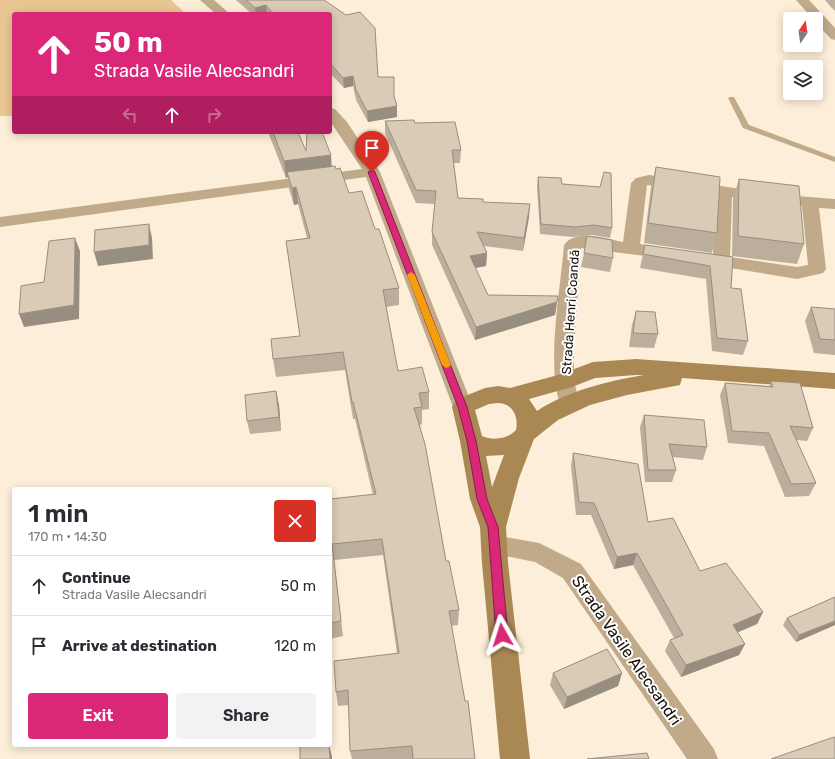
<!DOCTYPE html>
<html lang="en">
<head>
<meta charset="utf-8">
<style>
	body { margin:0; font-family:Rubik,sans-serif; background:#f2f2f3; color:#2b2b33; height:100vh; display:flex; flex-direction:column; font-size:15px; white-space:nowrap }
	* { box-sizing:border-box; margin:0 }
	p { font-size:13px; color:#7c7c81 }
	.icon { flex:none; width:22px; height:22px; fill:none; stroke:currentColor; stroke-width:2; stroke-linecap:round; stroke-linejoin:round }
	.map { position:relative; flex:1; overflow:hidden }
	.panel { position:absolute; left:12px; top:487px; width:320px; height:260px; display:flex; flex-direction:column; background:#fff; border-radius:4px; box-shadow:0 2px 10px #0003 }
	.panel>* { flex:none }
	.hud { position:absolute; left:12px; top:12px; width:320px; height:122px; border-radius:4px; box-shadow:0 2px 10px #0003; background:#db2777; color:#fff; overflow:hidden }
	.needle { width:26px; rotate:13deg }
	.controls { position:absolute; left:783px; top:12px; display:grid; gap:8px }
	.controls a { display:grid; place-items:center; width:40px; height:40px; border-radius:4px; background:#fff; box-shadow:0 2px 10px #0003; font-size:20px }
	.pin { position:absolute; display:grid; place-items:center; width:34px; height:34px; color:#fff; margin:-41px -17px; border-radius:50% 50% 50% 0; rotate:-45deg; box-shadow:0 0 4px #0007 }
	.pin .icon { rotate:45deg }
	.me { position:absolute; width:44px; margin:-22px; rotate:354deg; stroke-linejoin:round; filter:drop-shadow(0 0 3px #0008) }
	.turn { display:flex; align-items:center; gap:14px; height:84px; padding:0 16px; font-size:18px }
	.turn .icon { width:52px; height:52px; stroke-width:2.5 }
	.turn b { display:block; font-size:28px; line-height:34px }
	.lanes { display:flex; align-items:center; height:38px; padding:0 16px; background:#0003; justify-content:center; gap:20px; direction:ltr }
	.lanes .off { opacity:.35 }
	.round { display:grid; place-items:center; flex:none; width:42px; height:42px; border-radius:4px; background:#f2f2f3 }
	.head { display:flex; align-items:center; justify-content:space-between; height:68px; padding:0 16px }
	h1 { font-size:24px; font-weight:600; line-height:30px }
	.cta { display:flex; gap:8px; margin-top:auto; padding:8px 16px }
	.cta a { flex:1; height:46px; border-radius:4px; background:#db2777; color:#fff; font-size:16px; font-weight:600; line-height:46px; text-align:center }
	.cta a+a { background:#f2f2f3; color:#2b2b33 }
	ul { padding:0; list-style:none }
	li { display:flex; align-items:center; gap:12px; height:60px; padding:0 16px; border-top:1px solid #e1e1e2 }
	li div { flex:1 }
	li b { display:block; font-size:15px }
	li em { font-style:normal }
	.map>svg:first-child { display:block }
</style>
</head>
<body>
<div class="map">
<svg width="835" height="759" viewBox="0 0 835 759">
	<rect width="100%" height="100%" fill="#fceed8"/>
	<!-- green -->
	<path fill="#e9c691" d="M 0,0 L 171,0 L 186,14 L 14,14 L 14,116 L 0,116 Z"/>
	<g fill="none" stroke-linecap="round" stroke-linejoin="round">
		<!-- lane -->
		<path fill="#c1aa89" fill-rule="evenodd" d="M 730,97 L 734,97 L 749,125 L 835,157 L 835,162 L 743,128 L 728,98 Z"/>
		<!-- street -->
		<path fill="#c1aa89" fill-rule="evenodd" d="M 200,0 L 214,0 L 230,14 L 216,14 Z
			M 796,0 L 809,0 L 835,28 L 835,40 L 831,39 L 816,23 L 816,19 L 813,19 Z
			M 330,108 L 335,109 L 347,122 L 380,172 L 473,407 L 470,412 L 463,415 L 456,412 L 453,407 L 366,177 L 0,227 L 0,217 L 362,169 L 330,121 Z
			M 649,175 L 768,193 L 770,196 L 768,199 L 762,201 L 732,197 L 730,257 L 797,267 L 808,265 L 802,206 L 791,204 L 789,201 L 791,198 L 797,196 L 835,199 L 835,209 L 819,208 L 826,269 L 823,273 L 797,279 L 700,263 L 697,259 L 700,255 L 713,255 L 716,194 L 647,185 L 640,244 L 676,250 L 679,254 L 676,258 L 670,259 L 581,248 L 574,349 L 574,381 L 580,405 L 577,410 L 570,413 L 563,410 C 544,377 561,285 564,245 C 576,228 607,239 623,242 L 631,183 L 636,178 Z
			M 493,535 L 539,543 L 581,564 L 714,749 L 718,759 L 687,759 L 563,578 L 535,562 L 485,552 L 481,545 L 485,538 Z"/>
		<!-- secondary -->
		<path fill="#a98854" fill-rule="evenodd" d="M 636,359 L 835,373 L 835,389 L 682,378 L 680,385 L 627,395 L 590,405 L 558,420 L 534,439 L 519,478 L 506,527 L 508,563 L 530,759 L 500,759 L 482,563 L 480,527 L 470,499 L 460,441 L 452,407 L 455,401 L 460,398 L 485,388 L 498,386 L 510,388 L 558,375 L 593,362 ZM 636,375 L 644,375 C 608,381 567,391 537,411 L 529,399 L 572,387 L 595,378 ZM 498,403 C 512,403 519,416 516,430 C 508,439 493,441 482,436 L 475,410 L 489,404 ZM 504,455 L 492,487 L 486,456 Z"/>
	</g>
	<!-- wall -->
	<path fill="#bbaf9c" d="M 236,0 L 324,0 L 378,77 L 394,96 L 397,106 L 397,117 L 368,122 L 356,100 L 353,86 L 344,88 L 330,73 L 330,14 L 252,14 Z
		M 825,0 L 835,0 L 835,11 L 831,7 Z
		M 385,121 L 415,123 L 461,150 L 460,163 L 453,163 L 458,198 L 483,202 L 529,217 L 523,251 L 484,246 L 487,253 L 486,266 L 475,268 L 488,295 L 557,302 L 555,315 L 475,340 L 432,245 L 432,232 L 435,204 L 416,203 L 385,133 Z
		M 268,132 L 298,132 L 306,151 L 336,169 L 349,193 L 375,229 L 399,288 L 399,305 L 386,307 L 398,371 L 429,392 L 429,409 L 422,410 L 422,424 L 420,425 L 446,561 L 459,610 L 458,625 L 451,626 L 475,759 L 352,759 L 350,751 L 349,705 L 338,706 L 336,692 L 397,653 L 383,555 L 334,560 L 343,636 L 330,639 L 330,499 L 373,495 L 355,419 L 353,419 L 345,370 L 276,377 L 273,359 L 300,336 L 307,238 L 298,204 L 294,205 L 289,189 L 288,177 L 286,178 Z
		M 656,167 L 717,233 L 712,253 L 644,243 L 651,187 Z
		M 538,177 L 562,184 L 612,228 L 610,238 L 592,235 L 573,237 L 540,234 L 537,187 Z
		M 739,179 L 804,244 L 797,264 L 732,256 L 733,199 Z
		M 645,245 L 733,257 L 731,288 L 748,341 L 743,355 L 712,351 L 706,279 L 640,268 Z
		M 584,253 L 613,258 L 610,272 L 581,267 Z
		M 811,307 L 835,309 L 835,355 L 814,353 L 805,321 Z
		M 636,311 L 658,334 L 654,348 L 629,347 L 632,325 Z
		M 771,381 L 813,428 L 807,441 L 796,440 L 816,483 L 809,496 L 785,497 L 764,446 L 728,443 L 720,395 L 725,383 L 769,386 Z
		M 276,391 L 279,405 L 281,431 L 250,434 L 247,421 Z
		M 644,415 L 707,447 L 703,460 L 673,457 L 676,470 L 672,482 L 645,482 L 640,427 Z
		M 573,453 L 700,571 L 763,612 L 757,624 L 737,632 L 745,644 L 739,655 L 681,677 L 665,651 L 670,640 L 674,638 L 633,565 L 614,569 L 591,515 L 576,515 L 571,466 Z
		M 835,597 L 835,625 L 796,642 L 783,625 L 787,618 Z
		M 553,673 L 622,673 L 618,686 L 564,709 L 550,685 Z"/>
	<!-- shaded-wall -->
	<path fill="#988e7f" d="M 266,5 L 267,14 L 256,14 L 255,8 Z
		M 353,76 L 353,86 L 344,88 L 343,78 Z
		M 397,106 L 397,117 L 368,122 L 367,111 Z
		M 331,155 L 332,171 L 287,172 L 288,177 L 286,178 L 284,161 Z
		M 296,187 L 298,204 L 294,205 L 292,188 Z
		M 530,204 L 529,217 L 523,251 L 524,238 Z
		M 149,224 L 152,238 L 153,259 L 98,266 L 94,252 Z
		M 75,238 L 80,251 L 79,319 L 24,327 L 19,314 L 74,305 Z
		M 487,253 L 486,266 L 469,269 L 470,256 Z
		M 557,302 L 555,315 L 475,340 L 476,327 Z
		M 276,391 L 279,405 L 281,431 L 279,417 Z
		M 637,553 L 633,565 L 614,569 L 617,557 Z
		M 763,612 L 757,624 L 727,637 L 733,625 Z
		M 835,621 L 835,625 L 796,642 L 799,635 Z
		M 745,644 L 739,655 L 681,677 L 686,665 Z
		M 622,673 L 618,686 L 564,709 L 567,697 Z
		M 329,745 L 332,756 L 332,759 L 330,759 Z"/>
	<!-- building -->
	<path fill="#d9cbb5" stroke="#988e7f" d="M 246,0 L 324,0 L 346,15 L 360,12 L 375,28 L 378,77 L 394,77 L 394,96 L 397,106 L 367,111 L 356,90 L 353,76 L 343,78 L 330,63 L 330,14 L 273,14 L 266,5 L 255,8 Z
		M 414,120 L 415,123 L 455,122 L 461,150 L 452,150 L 458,198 L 483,199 L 483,202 L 530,204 L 524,238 L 477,232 L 487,253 L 470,256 L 488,295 L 558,296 L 557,302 L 476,327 L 432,232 L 436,191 L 416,190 L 385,121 Z
		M 273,132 L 298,132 L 306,151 L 307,132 L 322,132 L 331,155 L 284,161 Z
		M 335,166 L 336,169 L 340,168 L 349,193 L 362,191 L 375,229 L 379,229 L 399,288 L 383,290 L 398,371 L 422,367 L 429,392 L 419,393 L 422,407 L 414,408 L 425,444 L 446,561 L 449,561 L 459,610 L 449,611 L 465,701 L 468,701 L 475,759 L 413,759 L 412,746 L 350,751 L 348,690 L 336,692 L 334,661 L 399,653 L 382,539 L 332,544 L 341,621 L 330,623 L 330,499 L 376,494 L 353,402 L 352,402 L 343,352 L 273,359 L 271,339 L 300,336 L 286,241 L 310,238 L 296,187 L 292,188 L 287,172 Z
		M 656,167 L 720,177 L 717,233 L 648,223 Z
		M 604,172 L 611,173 L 612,228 L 594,225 L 575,227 L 541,224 L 538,177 L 561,178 L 562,184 L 600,187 Z
		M 739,179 L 799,186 L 804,244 L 738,236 Z
		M 149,224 L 149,245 L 94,252 L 95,230 Z
		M 587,236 L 612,240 L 613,258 L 584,253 Z
		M 75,238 L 74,305 L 19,314 L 21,286 L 44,282 L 49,241 Z
		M 645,245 L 733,257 L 731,288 L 741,289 L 748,341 L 717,338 L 710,266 L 643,254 Z
		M 811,307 L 835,309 L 835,340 L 820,339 Z
		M 636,311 L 655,312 L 658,334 L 633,333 Z
		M 771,381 L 800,383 L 813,428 L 790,426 L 816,483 L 791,484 L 769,433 L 732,431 L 725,383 L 773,387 Z
		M 276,391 L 279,417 L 247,421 L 245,395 Z
		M 644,415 L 704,420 L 707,447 L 669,444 L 676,470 L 648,470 Z
		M 573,453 L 638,464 L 648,522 L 673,518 L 700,571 L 726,563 L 763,612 L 733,625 L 745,644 L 686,665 L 670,640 L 683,635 L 637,553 L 617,557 L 594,503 L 579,502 Z
		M 835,597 L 835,621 L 799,635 L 787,618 Z
		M 607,649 L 622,673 L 567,697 L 553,673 Z
		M 835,737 L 835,759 L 771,759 L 831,738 Z
		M 300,745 L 329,745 L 330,759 L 300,759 Z
		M 647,753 L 649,759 L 587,759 Z"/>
	<!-- route -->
	<path fill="#db2777" stroke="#8e194d" d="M 372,170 L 375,172 L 467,407 L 476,441 L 487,499 L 498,527 L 508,635 L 506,638 L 502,640 L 498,638 L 496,635 L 488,527 L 477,499 L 467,441 L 458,407 L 368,172 Z"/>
	<!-- slow -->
	<path fill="#f59e0b" d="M 411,272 L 415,275 L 451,365 L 449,367 L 446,368 L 442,365 L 407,275 Z"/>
	<g text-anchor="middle" stroke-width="4" stroke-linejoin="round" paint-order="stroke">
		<!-- street labels -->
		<g font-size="13" fill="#161109" stroke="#fff">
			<text transform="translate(570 312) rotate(-86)" y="5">Strada Henri Coandă</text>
		</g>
		<!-- near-street labels -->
		<g font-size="16" fill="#161109" stroke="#fff">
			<text transform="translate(627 650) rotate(55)" y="6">Strada Vasile Alecsandri</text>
		</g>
	</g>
</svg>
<div class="controls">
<a><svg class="needle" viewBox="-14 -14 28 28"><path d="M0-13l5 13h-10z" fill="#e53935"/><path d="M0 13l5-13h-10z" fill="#7c7c81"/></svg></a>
<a><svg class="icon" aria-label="layers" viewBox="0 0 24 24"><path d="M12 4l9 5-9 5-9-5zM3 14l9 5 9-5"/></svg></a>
</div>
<div class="pin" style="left:372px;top:172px;background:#d93025"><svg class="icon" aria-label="arrive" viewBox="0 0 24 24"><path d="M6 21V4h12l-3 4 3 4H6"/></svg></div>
<svg class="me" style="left:502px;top:635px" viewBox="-20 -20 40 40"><path d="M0-17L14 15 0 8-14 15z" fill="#db2777" stroke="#fff" stroke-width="4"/></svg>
<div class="hud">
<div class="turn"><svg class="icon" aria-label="ahead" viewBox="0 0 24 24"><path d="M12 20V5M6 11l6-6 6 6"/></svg><div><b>50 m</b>Strada Vasile Alecsandri</div></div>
<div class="lanes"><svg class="icon off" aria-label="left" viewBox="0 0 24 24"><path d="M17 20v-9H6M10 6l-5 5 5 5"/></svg><svg class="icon" aria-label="ahead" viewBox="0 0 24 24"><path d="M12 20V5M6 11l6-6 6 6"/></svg><svg class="icon off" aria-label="right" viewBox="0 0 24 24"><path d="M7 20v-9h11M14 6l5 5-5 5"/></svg></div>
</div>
<section class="panel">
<div class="head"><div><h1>1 min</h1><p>170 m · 14:30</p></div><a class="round" style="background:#d93025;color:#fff"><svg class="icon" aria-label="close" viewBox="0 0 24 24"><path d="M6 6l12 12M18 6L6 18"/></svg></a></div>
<ul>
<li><svg class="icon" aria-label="ahead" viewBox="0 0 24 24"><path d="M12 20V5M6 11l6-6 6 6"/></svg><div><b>Continue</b><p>Strada Vasile Alecsandri</p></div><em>50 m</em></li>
<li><svg class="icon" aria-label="arrive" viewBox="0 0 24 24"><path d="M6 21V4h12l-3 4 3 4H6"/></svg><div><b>Arrive at destination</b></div><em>120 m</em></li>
</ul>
<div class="cta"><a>Exit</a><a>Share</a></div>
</section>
</div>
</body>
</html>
